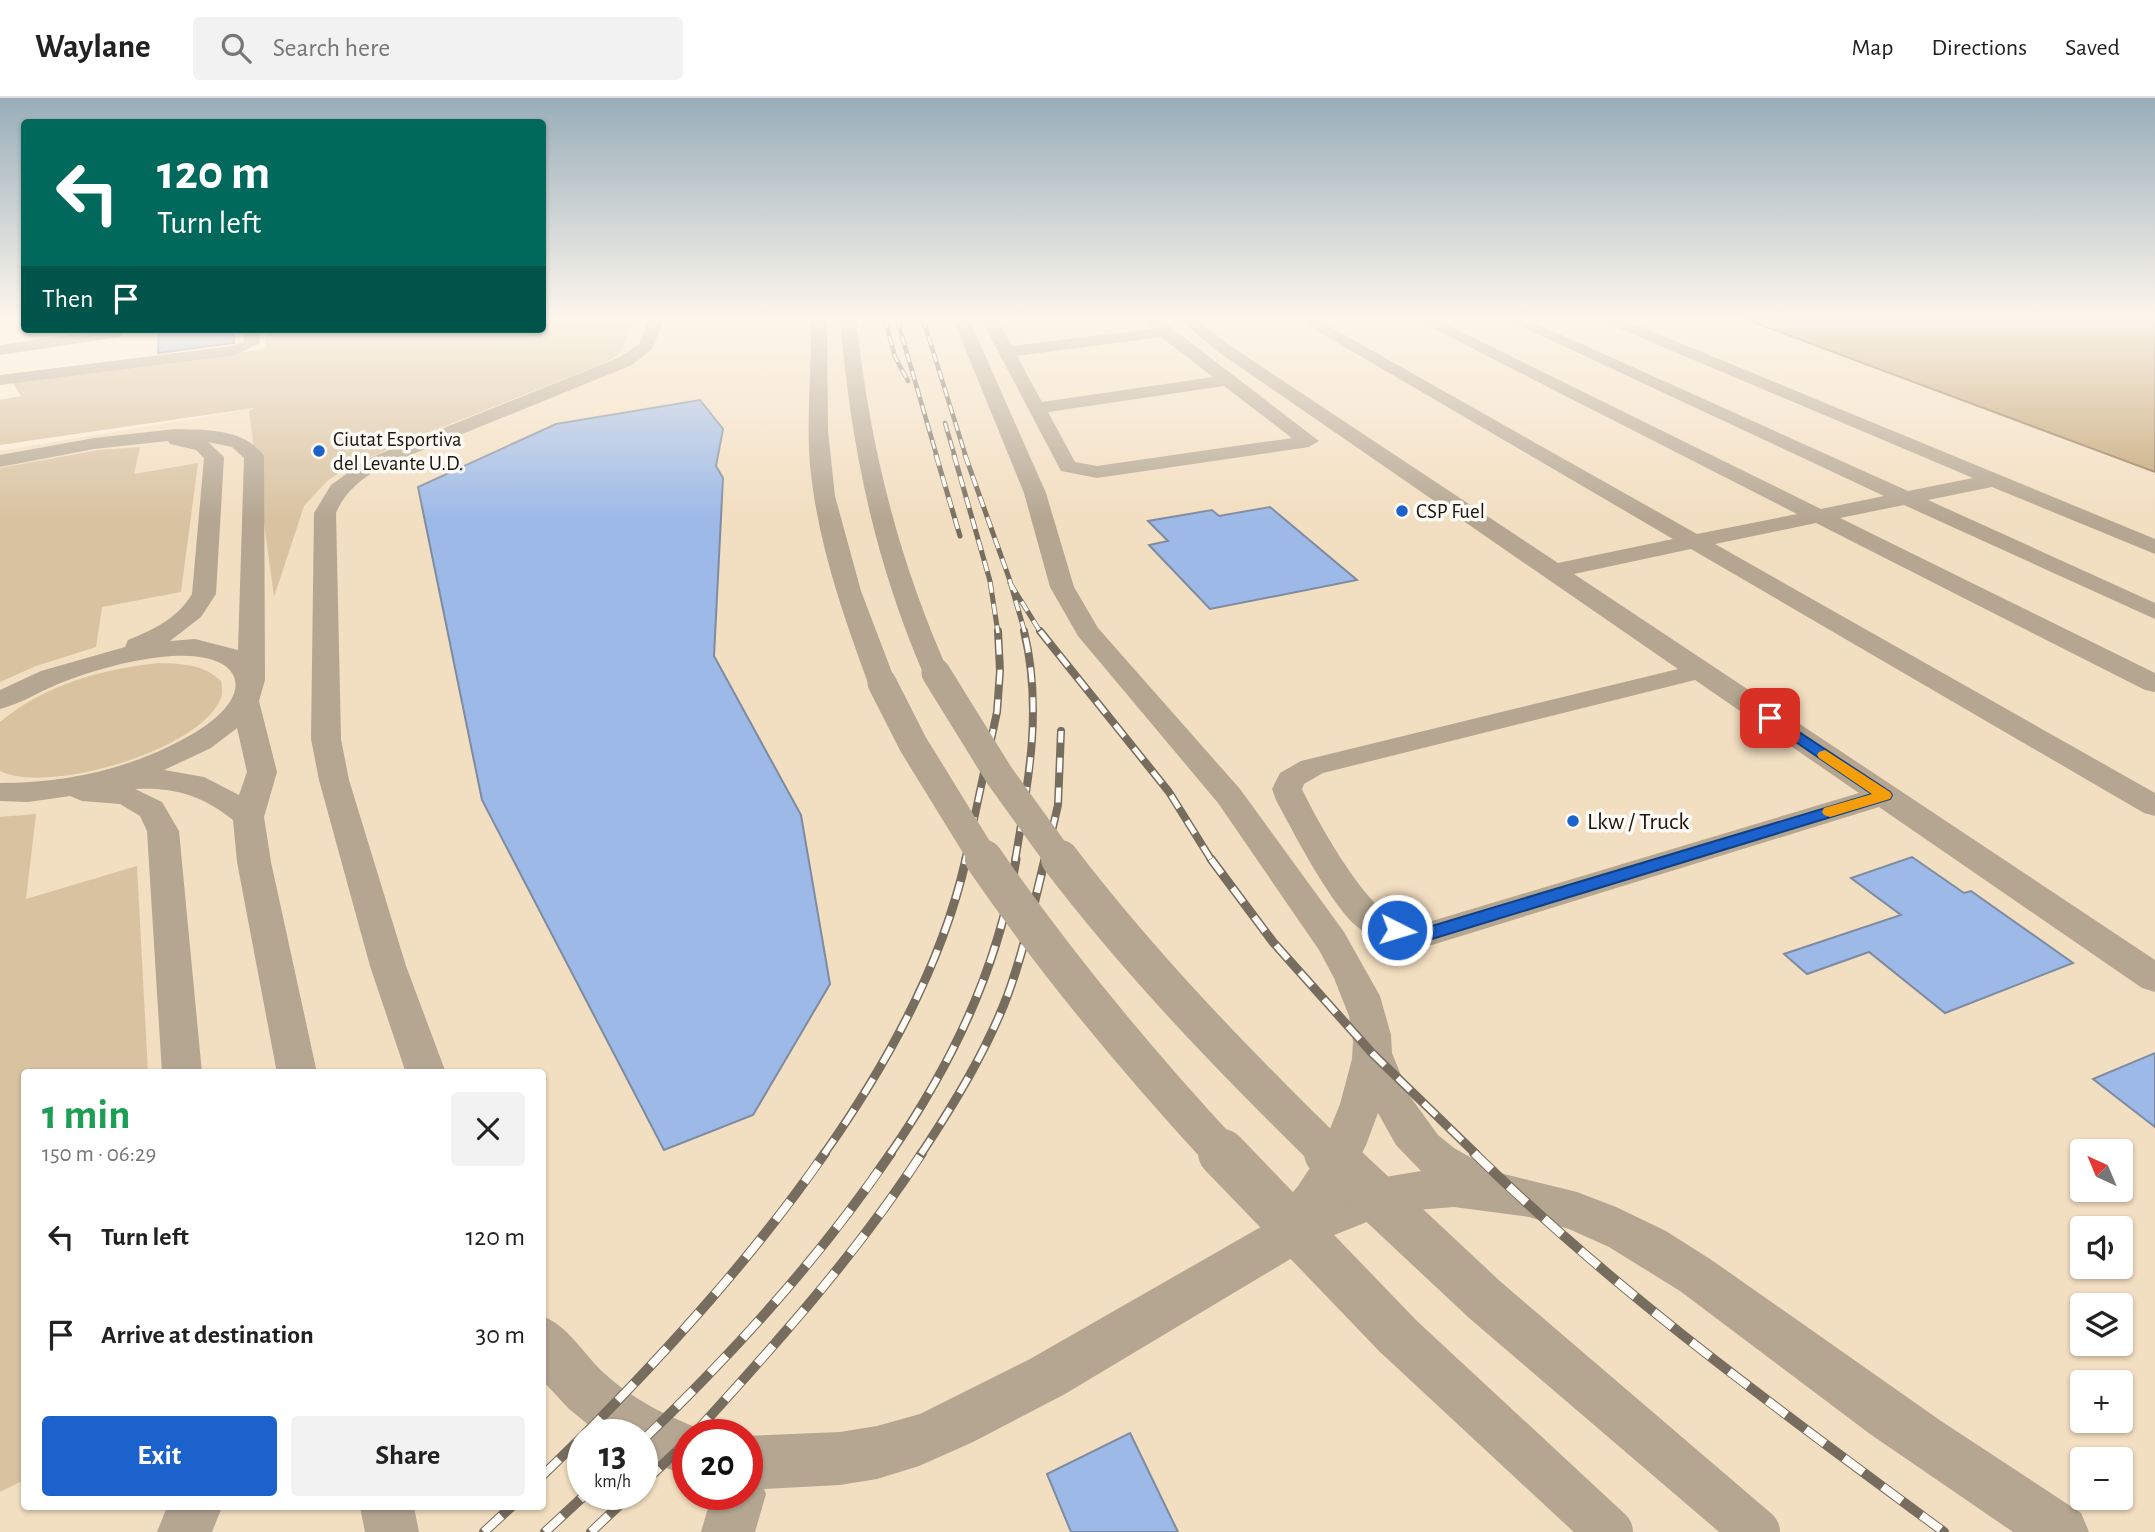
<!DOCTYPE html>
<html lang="en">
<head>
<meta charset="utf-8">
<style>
	body { margin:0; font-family:"Alegreya Sans",sans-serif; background:#f2f2f2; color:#222; height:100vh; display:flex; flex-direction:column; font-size:26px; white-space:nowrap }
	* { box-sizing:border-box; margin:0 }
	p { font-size:23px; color:#767676 }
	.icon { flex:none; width:38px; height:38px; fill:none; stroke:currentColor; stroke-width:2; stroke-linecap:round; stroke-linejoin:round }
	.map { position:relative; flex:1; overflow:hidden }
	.sheet { position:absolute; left:21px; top:971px; width:525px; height:441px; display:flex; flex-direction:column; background:#fff; border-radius:7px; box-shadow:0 2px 5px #0004 }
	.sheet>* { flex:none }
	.banner { position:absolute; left:21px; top:21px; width:525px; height:214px; border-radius:7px; box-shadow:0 2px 5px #0004; background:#00695c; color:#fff; overflow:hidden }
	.needle { width:46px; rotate:316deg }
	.controls { position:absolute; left:2070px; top:1041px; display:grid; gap:14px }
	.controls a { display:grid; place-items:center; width:63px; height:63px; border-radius:7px; background:#fff; box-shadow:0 2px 5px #0004; font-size:35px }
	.speed { position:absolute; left:567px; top:1321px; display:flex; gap:14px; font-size:35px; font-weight:700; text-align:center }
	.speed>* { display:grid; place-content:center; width:91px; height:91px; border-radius:50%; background:#fff; box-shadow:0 2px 5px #0004; line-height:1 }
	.speed small { font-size:18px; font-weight:400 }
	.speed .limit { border:10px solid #d22; background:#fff; color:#111 }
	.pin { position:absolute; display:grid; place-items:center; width:60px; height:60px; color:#fff; margin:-30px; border-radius:14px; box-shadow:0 4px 10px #0006 }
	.me { position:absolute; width:77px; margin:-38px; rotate:95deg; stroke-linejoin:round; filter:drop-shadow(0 0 5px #0008) }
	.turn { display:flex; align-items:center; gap:24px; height:147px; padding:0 21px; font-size:32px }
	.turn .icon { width:91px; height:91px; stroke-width:2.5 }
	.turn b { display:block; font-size:49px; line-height:60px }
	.then { display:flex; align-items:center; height:66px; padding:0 21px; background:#0003; gap:14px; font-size:26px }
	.round { display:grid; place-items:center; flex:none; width:74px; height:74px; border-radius:7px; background:#f2f2f2 }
	.overview { display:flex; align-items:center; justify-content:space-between; height:119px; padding:0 21px }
	h1 { font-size:42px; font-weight:700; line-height:52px; color:#1e9e55 }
	.primary-button { display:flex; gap:14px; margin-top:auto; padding:14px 21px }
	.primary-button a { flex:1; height:80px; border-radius:7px; background:#1b62cd; color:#fff; font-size:28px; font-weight:700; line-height:80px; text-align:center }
	.primary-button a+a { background:#f2f2f2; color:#222 }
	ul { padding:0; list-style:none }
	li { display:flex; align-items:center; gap:21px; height:98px; padding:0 21px }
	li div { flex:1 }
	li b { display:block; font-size:26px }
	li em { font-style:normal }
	header { display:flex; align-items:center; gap:42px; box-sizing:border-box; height:98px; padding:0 35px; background:#fff; border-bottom:2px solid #e0e0e0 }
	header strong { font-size:33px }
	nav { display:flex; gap:38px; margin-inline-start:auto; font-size:24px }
	.search { width:490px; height:63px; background:#f2f2f2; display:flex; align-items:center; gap:18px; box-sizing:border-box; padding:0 24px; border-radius:7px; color:#767676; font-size:26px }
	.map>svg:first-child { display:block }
</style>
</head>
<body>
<header>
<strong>Waylane</strong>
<div class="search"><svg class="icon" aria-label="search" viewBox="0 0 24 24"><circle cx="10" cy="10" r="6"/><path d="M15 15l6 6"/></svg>Search here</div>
<nav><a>Map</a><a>Directions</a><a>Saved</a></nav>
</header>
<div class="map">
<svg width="2155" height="1434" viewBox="0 0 2155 1434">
	<rect width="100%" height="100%" fill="#fbecd4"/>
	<!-- built -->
	<path fill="#f2dec0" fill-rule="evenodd" d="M 543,221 L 1745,221 L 2155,374 L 2155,1434 L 0,1434 L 0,353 L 256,310 L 267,231 L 542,231 ZM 24,975 L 542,975 L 542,1409 L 24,1409 ZM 2082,1054 L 2121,1054 L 2121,1092 L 2082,1092 ZM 2082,1130 L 2121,1130 L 2121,1169 L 2082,1169 ZM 2082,1208 L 2121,1208 L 2121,1246 L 2082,1246 ZM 2082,1284 L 2121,1284 L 2121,1323 L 2082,1323 ZM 583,1337 L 642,1337 L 642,1396 L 583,1396 ZM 688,1337 L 747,1337 L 747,1396 L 688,1396 ZM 2082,1362 L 2121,1362 L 2121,1400 L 2082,1400 Z"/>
	<!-- green -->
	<path fill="#d8c2a0" d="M 543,221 L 634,221 L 620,255 L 609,263 L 410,342 L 358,364 L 328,382 L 304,408 L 274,499 L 249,313 L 254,310 L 0,347 L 0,302 L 21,298 L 12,284 L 265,251 L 267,231 L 542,231 Z
		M 140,349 L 134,376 L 198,365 L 181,494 L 102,509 L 96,549 L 36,568 L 0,584 L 0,370 L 99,352 Z
		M 159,565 C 184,566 203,566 221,583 C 222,588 223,595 221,600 C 201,652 48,697 0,673 L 0,624 C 46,586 102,571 159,565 Z
		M 36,716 L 26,801 L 137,768 L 148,975 L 24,975 L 24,1382 L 0,1394 L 0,719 Z"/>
	<!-- water -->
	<path fill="#c2a373" stroke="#907955" stroke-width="2" d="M 1745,221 L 2155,221 L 2155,374 Z"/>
	<!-- building -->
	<path fill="#9cb9e7" stroke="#7e8ba0" stroke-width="2" d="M 159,231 L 233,231 L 234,245 L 158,255 Z
		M 700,302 L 723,331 L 716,368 L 723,380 L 714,558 L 801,717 L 830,886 L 753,1017 L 664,1052 L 482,702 L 418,389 L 556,326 Z
		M 1270,409 L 1357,482 L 1210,511 L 1149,447 L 1168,443 L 1148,423 L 1212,412 L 1219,418 Z
		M 1912,759 L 1964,795 L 1971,793 L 2073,865 L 1945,915 L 1869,854 L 1807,876 L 1784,856 L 1901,817 L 1851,780 Z
		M 2155,955 L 2155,1029 L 2093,981 Z
		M 1130,1335 L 1178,1434 L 1071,1434 L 1047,1376 Z"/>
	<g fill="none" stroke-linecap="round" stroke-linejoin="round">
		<!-- minor -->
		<path fill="#b4a691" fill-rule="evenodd" d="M 649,221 L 665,221 L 652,251 L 632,267 L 381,369 C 362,381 345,393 336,415 L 341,641 L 349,682 L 406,868 L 446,975 L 406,975 L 370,868 L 319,682 L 311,641 L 314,415 L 331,387 L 367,361 L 620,259 L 639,246 Z
			M 811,221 L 827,221 L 828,333 L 835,398 L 861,493 L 896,585 L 892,591 L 882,593 L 872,591 L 868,585 C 842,514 817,442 810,367 C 806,318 812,269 811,221 Z
			M 840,221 L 856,221 C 870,347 897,459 949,575 L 946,581 L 936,583 L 926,581 L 923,575 C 873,458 851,347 840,221 Z
			M 953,221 L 969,221 L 1046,395 L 1074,489 L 1098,530 L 1240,691 L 1344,834 L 1380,898 L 1391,937 L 1392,955 L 1409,997 L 1438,1037 L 1454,1050 L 1496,1074 L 1577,1094 L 1616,1109 L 1666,1133 L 1713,1163 L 1941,1323 L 2081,1415 L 2089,1434 L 2013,1434 L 1870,1336 L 1680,1193 L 1609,1149 L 1569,1131 L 1529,1119 L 1454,1109 L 1404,1113 L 1379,1119 L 1322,1142 L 1065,1296 L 973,1344 L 919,1368 L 877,1381 L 840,1387 L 764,1391 L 766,1396 L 755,1434 L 701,1434 L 712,1396 L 747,1396 L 747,1338 L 840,1334 L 877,1328 L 920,1316 L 1030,1261 L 1266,1126 L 1298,1088 L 1321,1053 L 1340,1006 L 1352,961 L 1353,943 L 1349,918 L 1334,880 L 1319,852 L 1218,705 L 1078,538 L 1050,489 L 1024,395 ZM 1378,1015 L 1396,1047 L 1421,1073 L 1379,1080 L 1344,1092 L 1366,1047 Z
			M 981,221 L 997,221 L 1012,248 L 1152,231 L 1143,221 L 1160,221 L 1319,343 L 1309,349 L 1097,380 L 1061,373 ZM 1161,239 L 1213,279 L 1042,304 L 1017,258 ZM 1224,288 L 1292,340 L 1097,368 L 1075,364 L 1048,314 Z
			M 1179,221 L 1196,221 L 1229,247 L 1558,465 L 1673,441 L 1297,221 L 1316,221 L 1697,436 L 1797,416 L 1415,221 L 1435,221 L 1821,411 L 1884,398 L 1506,221 L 1526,221 L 1908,393 L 1973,380 L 1604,224 L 1601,221 L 1622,221 L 2155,441 L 2155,456 L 1992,389 L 1928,402 L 2155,505 L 2155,521 L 1904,407 L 1840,420 L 2155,575 L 2155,594 L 2145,592 L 1816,425 L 1715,446 L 2155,695 L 2155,718 L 2144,715 L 1691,451 L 1574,476 L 2155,862 L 2155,894 L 2142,890 L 1879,709 L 1432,847 C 1408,847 1378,845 1359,830 C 1333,811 1292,732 1276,702 L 1272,691 L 1280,675 L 1301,663 L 1678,571 L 1217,253 ZM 1695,582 L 1859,695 L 1432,823 C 1418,822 1402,823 1389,816 C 1361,801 1316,721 1302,691 L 1304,686 L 1323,675 Z
			M 114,231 L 120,233 L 122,236 L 120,239 L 0,257 L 0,247 Z
			M 243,231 L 259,231 L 260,245 L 236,257 L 0,287 L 0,277 L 233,248 L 244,243 Z
			M 175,331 C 206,332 244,330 264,358 L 265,582 L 259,603 L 277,674 L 264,719 L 271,764 L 317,975 L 277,975 L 237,764 L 233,722 C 202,697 174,689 135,691 L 162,704 L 179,733 L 202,975 L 162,975 L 147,733 L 140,718 L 120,706 L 82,703 L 70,698 L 28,704 L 0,703 L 0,685 C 66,685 131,671 189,638 C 264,596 244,549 161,559 C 126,563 91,573 58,586 C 39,594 20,606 0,611 L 0,592 L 41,573 L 125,549 L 128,542 C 153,532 178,520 192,496 L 204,360 L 196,352 L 170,346 L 168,343 L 94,351 L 0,369 L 0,357 L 94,340 ZM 208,344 L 232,349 L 244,360 L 238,552 L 195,541 L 170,543 L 201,519 L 216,496 L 224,359 ZM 237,630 L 247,674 L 239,697 L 204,679 L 164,672 L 211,650 Z
			M 542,1218 C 569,1228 583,1256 604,1275 C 637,1305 667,1317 706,1334 L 708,1337 L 688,1337 L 688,1378 L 642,1361 L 642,1337 L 601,1337 L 569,1311 L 542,1282 Z
			M 167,1409 L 222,1409 L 212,1434 L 157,1434 Z
			M 360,1409 L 414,1409 L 419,1434 L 365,1434 Z"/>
		<defs>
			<path id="rail-far4" d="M 885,221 L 895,259 L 908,283
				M 897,221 L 937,359
				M 923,221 L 966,359
				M 945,325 L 955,359"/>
			<path id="rail-far3" d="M 936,357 L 960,438
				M 954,357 L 990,483 L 998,535
				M 965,357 L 1009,480 L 1025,535
				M 1010,485 L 1041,535"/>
			<path id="rail-far2" d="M 1040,533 L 1169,694 L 1212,763
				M 965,763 L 997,614 L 1000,573 L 998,533
				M 1015,763 C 1028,686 1043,611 1024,533
				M 1045,763 L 1058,707 L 1061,633"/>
			<path id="rail-far1" d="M 1211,761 L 1273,844 L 1372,955 L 1476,1056
				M 824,1056 C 886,968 942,867 966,761
				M 890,1056 C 951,968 999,868 1016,761
				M 921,1056 C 954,1006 987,952 1008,896 C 1024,852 1034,806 1045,761"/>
			<path id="rail" d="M 1474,1055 C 1618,1196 1782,1314 1944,1434
				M 584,1337 C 672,1248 754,1157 825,1055
				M 693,1337 C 775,1247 856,1157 922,1055
				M 642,1343 C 734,1254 819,1161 891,1055
				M 542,1378 L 583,1338
				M 642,1386 L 688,1343
				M 484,1434 L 511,1409
				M 545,1434 L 586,1396
				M 591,1434 L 631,1396"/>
		</defs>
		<!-- rail-far4 casing -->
		<use href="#rail-far4" stroke="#766d5f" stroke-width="4.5"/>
		<!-- rail-far3 casing -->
		<use href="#rail-far3" stroke="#766d5f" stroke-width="5"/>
		<!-- rail-far2 casing -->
		<use href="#rail-far2" stroke="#766d5f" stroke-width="8"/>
		<!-- rail-far1 casing -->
		<use href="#rail-far1" stroke="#766d5f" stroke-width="9"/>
		<!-- rail casing -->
		<use href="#rail" stroke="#766d5f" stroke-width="10"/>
		<!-- rail-far4 -->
		<use href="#rail-far4" stroke="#fefbf6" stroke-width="2.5" stroke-dasharray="9" stroke-linecap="butt"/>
		<!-- rail-far3 -->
		<use href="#rail-far3" stroke="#fefbf6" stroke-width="3.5" stroke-dasharray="11" stroke-linecap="butt"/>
		<!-- rail-far2 -->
		<use href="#rail-far2" stroke="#fefbf6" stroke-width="5" stroke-dasharray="15" stroke-linecap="butt"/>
		<!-- rail-far1 -->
		<use href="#rail-far1" stroke="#fefbf6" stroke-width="6" stroke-dasharray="18" stroke-linecap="butt"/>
		<!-- rail -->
		<use href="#rail" stroke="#fefbf6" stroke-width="8" stroke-dasharray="24" stroke-linecap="butt"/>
		<!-- minor-bridge-far2 -->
		<path stroke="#b4a691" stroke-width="29" d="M 936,575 L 999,677 L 1061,763
			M 882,585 L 913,646 L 985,763"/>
		<!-- minor-bridge-far1 -->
		<path stroke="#b4a691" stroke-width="38" d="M 984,761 C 1056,866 1137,963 1223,1056
			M 1060,761 C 1141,867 1234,963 1329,1056"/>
		<!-- minor-bridge -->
		<path stroke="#b4a691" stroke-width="48" d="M 1222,1055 L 1398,1238 L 1609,1434
			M 1328,1055 L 1485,1202 L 1756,1434"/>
	</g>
	<!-- sky -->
	<linearGradient id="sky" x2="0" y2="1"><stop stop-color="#99adb9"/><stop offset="0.52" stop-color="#fdf6ec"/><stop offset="1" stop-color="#fdf6ec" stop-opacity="0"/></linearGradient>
	<rect width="2155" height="422" fill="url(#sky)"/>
	<!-- route -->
	<path fill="#1b62cd" stroke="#124085" stroke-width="2" d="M 1770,615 L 1890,694 L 1892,697 L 1890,701 L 1432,841 L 1391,836 L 1388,832 L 1391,827 L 1432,828 L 1872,696 L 1765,623 L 1765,617 Z"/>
	<!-- slow -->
	<path fill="#f59e0b" d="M 1825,652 L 1890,694 L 1892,697 L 1890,701 L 1830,719 L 1824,717 L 1822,714 L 1824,710 L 1872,696 L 1819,660 L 1817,657 L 1819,654 Z"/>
	<!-- markers -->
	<g fill="#1b62cd" stroke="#fefbf6" stroke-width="2.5">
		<circle cx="319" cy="353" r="7"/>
		<circle cx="1402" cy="413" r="7"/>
		<circle cx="1573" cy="723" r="7"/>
	</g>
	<g text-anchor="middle" stroke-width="7" stroke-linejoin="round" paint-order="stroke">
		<!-- far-poi labels -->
		<g font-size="21" fill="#1b160e" stroke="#fefbf6" text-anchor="start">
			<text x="333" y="348">Ciutat Esportiva<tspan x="333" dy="24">del Levante U.D.</tspan></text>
			<text x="1416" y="420">CSP Fuel</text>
		</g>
		<!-- poi labels -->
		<g font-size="24" fill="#1b160e" stroke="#fefbf6" text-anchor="start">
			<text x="1587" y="731">Lkw / Truck</text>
		</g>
	</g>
</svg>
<div class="controls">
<a><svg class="needle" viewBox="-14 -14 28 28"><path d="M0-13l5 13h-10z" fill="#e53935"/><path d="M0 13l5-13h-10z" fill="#767676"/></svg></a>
<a><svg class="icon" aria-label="sound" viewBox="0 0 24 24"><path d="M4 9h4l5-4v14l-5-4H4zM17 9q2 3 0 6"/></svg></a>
<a><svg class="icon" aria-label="layers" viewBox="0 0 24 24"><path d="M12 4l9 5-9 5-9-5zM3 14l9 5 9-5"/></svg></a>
<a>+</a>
<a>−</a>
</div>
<div class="speed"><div>13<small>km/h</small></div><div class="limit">20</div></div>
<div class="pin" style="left:1770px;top:620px;background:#d93025"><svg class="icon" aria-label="arrive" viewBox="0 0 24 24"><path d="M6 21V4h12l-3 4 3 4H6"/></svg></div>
<svg class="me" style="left:1397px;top:832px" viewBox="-20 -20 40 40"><circle r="17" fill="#1b62cd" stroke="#fff" stroke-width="3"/><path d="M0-11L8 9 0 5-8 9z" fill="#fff"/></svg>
<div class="banner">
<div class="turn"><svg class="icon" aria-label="left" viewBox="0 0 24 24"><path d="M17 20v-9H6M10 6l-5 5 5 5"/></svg><div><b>120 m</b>Turn left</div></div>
<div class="then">Then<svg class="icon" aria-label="arrive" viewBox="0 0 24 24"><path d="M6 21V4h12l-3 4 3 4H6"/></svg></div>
</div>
<section class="sheet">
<div class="overview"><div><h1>1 min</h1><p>150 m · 06:29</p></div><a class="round"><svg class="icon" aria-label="close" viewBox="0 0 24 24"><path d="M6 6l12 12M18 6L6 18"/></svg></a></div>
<ul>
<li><svg class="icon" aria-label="left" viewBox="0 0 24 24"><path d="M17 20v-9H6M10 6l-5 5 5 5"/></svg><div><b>Turn left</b></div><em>120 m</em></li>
<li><svg class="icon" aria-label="arrive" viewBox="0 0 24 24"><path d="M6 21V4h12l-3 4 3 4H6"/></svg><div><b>Arrive at destination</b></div><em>30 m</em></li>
</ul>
<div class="primary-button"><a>Exit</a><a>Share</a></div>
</section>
</div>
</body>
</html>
